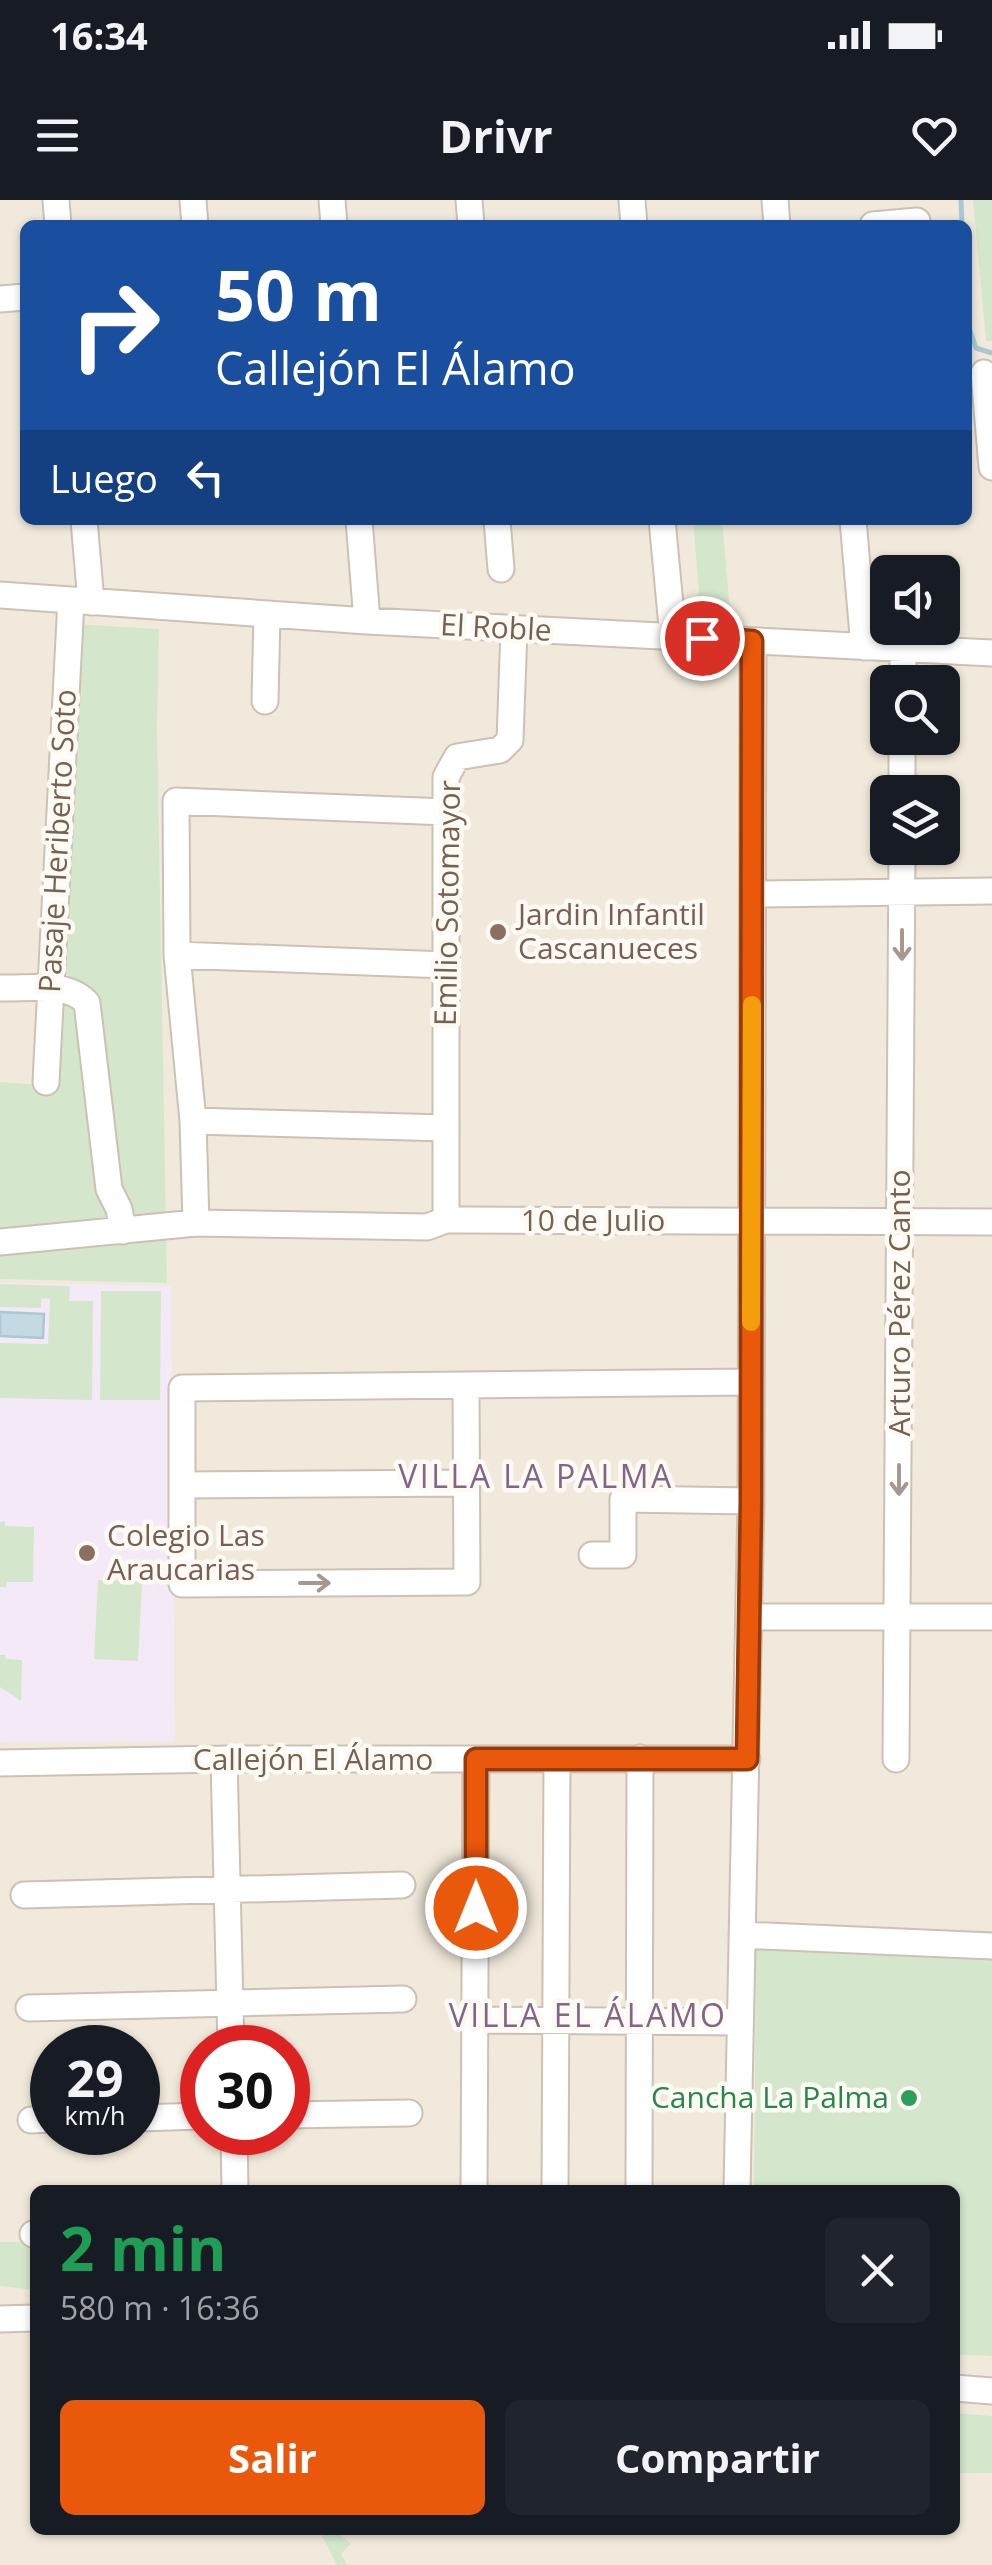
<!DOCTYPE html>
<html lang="es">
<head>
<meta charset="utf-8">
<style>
	body { margin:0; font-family:"Open Sans",sans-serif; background:#20242c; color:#f1f3f6; height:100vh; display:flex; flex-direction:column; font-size:38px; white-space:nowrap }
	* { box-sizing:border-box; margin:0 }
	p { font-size:32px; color:#9ea1a6 }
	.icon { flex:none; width:55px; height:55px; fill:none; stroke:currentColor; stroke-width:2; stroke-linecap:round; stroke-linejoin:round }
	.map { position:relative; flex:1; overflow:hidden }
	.panel { position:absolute; left:30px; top:1985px; width:930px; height:350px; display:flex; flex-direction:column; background:#171b24; border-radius:15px; box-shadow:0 2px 8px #0004 }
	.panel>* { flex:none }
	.guide { position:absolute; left:20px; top:20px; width:952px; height:305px; border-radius:15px; box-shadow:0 2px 8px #0004; background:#1a4fa0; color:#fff; overflow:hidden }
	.tools { position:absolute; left:870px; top:355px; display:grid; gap:20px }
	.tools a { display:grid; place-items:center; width:90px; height:90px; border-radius:15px; background:#171b24; box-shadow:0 2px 8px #0004; font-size:50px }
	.speed { position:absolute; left:30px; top:1825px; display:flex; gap:20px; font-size:50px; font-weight:700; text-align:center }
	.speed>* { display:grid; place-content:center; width:130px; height:130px; border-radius:50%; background:#171b24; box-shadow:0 2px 8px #0004; line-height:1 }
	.speed small { font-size:25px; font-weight:400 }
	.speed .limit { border:15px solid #d22; background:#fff; color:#111 }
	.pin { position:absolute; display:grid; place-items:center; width:85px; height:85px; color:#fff; margin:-42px; border:5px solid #fff; border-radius:50%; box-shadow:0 2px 10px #0007 }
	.me { position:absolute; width:110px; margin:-55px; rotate:0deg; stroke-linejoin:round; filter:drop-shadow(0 0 8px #0008) }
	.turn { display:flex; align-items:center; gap:35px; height:210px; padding:0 30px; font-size:45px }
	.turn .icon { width:130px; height:130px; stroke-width:2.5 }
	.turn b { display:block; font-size:70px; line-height:85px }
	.then { display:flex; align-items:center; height:95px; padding:0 30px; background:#0003; gap:20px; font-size:38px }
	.round { display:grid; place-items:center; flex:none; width:105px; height:105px; border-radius:15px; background:#20242c }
	.headline { display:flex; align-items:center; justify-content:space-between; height:170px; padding:0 30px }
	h1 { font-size:60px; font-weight:700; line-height:75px; color:#1e9e55 }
	.cta { display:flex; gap:20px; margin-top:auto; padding:20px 30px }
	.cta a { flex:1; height:115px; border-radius:15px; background:#ea580c; color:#fff; font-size:40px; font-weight:700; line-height:115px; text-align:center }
	.cta a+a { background:#20242c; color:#f1f3f6 }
	.status { display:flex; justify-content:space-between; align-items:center; height:70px; padding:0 50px; background:#171b24; direction:ltr }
	.status svg { height:28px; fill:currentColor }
	header { display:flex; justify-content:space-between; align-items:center; height:130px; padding:0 30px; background:#171b24; font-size:45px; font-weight:700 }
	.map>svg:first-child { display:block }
</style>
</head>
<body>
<div class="status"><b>16:34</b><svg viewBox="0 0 49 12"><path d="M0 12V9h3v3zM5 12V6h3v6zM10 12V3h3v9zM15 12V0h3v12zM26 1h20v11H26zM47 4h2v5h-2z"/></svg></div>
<header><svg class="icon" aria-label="menu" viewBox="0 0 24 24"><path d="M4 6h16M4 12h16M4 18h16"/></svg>Drivr<svg class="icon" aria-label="heart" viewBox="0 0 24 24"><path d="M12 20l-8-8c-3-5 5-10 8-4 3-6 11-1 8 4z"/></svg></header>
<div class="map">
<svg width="992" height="2365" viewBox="0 0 992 2365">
	<rect width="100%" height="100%" fill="#fbf7ed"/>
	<!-- residential -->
	<path fill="#f1eadc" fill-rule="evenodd" d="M 0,0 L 992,0 L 992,2365 L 0,2365 ZM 25,25 L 968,25 L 968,320 L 25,320 ZM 888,372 L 942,372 L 942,428 L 888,428 ZM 888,482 L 942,482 L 942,538 L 888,538 ZM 888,592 L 942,592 L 942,648 L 888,648 ZM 52,1848 L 138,1848 L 138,1932 L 52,1932 ZM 202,1848 L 288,1848 L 288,1932 L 202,1932 ZM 35,1990 L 955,1990 L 955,2330 L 35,2330 Z"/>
	<!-- education -->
	<path fill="#f4e9f7" d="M 0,1083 L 171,1086 L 175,1541 L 0,1542 Z"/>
	<!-- green -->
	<path fill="#d4e7cc" d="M 973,0 L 992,0 L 992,141 L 986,141 Z
		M 693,320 L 722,320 L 731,423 L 694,421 L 687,410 L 695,404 L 699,392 Z
		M 74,424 L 159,429 L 157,525 L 167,1083 L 0,1079 L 0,882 L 51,886 Z
		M 0,1084 L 70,1086 L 69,1101 L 93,1101 L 92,1200 L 0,1198 L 0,1143 L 48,1144 L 50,1099 L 41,1098 L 41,1108 L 0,1107 Z
		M 101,1091 L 161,1091 L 160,1200 L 100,1200 Z
		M 5,1321 L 5,1326 L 34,1327 L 33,1382 L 7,1382 L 6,1387 L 0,1387 L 0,1322 Z
		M 98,1380 L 142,1382 L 138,1461 L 94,1459 Z
		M 0,1455 L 5,1455 L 6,1459 L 22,1460 L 21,1501 L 0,1487 Z
		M 756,1744 L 983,1756 L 992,1760 L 992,2156 L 955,2154 L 955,1990 L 754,1990 Z
		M 0,2042 L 35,2042 L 35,2090 L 0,2086 Z
		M 955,2213 L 992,2216 L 992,2273 L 955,2273 Z
		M 319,2330 L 335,2330 L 351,2344 L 341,2354 L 347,2365 L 337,2365 Z"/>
	<!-- water -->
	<path fill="#c3dae2" stroke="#aac8d3" stroke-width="2.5" d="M 0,1112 L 44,1114 L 43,1138 L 0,1136 Z"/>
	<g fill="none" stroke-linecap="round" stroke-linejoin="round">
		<!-- stream -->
		<path stroke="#aac8d3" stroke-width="5" d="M 961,0 L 962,25
			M 968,98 L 968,125 L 976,148 L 992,153"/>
		<defs>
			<path id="minor" d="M 56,0 L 58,25
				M 193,0 L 195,25
				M 332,0 L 334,25
				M 469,0 L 471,25
				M 632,0 L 634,25
				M 775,0 L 777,25
				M 873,25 L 917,21
				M 0,99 L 25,97
				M 984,173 L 992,267
				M 84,320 L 91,402
				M 359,320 L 367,421
				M 497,320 L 501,369
				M 662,320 L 673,437
				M 853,320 L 864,447
				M 0,395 L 367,421 L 992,453
				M 903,482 L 903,449
				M 265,501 L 267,414
				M 902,592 L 902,538
				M 753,694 L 992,691
				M 177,755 L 446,765
				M 0,788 C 28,789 67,781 87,803 L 109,989 L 119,1009 L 123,1031
				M 46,882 L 71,400
				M 193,921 L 446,928
				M 446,1020 L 446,577 L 457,557 L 500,550 L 510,540 L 514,429
				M 196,1023 L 193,921 L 177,755 L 176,601 L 446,612
				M 0,1042 L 196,1023 L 427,1027 L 446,1020 L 467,1020 L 992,1022
				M 466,1186 L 467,1382 L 182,1384 L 182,1188 L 751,1182
				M 182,1285 L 466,1283
				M 592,1355 L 623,1355 L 623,1299 L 751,1301
				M 749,1417 L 992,1417
				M 224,1559 L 231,1848
				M 896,1559 L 902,648
				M 0,1563 L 224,1559 L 747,1559
				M 24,1695 L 402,1685
				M 742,1735 L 992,1746
				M 29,1808 L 403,1799
				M 476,1820 L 740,1822
				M 288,1915 L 409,1913
				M 138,1918 L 202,1916
				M 31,1920 L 52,1919
				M 234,1932 L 235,1990
				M 474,1990 L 476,1559
				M 555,1990 L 557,1559
				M 639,1990 L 640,1558
				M 737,1990 L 751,1301 L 753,441
				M 33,2034 L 35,2034
				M 0,2119 L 35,2118
				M 955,2188 L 992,2191"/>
		</defs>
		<!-- minor casing -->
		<use href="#minor" stroke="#ccc1b3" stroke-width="29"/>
		<!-- minor -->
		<use href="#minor" stroke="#fff" stroke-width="25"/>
	</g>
	<!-- one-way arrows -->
	<defs><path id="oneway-shaft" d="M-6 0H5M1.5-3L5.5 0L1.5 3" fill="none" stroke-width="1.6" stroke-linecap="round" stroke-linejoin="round" transform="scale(2.5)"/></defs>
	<g stroke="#a5998f">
		<use href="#oneway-shaft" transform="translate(902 745) rotate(90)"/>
		<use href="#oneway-shaft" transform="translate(899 1280) rotate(90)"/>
		<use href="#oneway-shaft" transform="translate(315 1383)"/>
	</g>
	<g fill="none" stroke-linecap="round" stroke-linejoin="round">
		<defs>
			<path id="route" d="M 476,1708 L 476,1559 L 747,1559 L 751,1302 L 752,441 L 702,438"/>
		</defs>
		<!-- route casing -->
		<use href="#route" stroke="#983908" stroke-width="25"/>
		<!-- route -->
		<use href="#route" stroke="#ea580c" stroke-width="18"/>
		<!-- slow -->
		<path stroke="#f59e0b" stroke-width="18" d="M 751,1122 L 752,805"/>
	</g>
	<!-- markers -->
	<g fill="#8d6e63" stroke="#fdfaf3" stroke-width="4">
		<circle cx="498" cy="732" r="10"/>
		<circle cx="87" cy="1353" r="10"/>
	</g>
	<circle fill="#2e9e5b" stroke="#fdfaf3" stroke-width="4" cx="909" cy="1898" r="10"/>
	<g text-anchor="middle" stroke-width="9" stroke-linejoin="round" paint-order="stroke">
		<!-- street labels -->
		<g font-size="30" fill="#746252" stroke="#fdfaf3">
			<text transform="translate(496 428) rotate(3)" y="10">El Roble</text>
			<text transform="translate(58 641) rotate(-87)" y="10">Pasaje Heriberto Soto</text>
			<text transform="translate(448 703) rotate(-89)" y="10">Emilio Sotomayor</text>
			<text x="593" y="1031">10 de Julio</text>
			<text transform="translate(900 1103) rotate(-90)" y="10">Arturo Pérez Canto</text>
			<text x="313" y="1570">Callejón El Álamo</text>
		</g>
		<!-- education labels -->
		<g font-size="30" fill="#785e54" stroke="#fdfaf3" text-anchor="start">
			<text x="518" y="725">Jardin Infantil<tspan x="518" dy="34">Cascanueces</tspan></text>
			<text x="107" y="1346">Colegio Las<tspan x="107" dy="34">Araucarias</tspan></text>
		</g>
		<!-- leisure labels -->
		<g font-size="30" fill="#27864d" stroke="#fdfaf3" text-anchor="end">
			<text x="889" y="1908">Cancha La Palma</text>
		</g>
		<!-- neighbourhood labels -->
		<g font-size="32" letter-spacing="2.5" fill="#816688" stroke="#fdfaf3">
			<text x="536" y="1288">VILLA LA PALMA</text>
			<text x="588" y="1827">VILLA EL ÁLAMO</text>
		</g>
	</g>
</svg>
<div class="tools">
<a><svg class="icon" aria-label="sound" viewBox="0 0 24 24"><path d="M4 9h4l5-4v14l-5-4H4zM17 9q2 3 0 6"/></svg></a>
<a><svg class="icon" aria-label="search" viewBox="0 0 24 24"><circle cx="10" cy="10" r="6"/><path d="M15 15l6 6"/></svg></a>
<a><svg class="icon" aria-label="layers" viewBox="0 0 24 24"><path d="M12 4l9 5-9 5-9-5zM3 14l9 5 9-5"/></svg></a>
</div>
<div class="speed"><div>29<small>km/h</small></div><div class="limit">30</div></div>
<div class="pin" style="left:702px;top:438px;background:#d93025"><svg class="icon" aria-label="arrive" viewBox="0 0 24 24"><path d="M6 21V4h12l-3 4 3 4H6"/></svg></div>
<svg class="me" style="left:476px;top:1708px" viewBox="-20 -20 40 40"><circle r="17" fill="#ea580c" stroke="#fff" stroke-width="3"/><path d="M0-11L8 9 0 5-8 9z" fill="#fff"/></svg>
<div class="guide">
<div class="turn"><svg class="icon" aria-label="right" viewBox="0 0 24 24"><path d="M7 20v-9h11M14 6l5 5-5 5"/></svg><div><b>50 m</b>Callejón El Álamo</div></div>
<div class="then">Luego<svg class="icon" aria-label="left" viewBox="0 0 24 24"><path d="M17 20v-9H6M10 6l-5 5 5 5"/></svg></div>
</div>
<section class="panel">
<div class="headline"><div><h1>2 min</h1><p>580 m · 16:36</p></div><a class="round"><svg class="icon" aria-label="close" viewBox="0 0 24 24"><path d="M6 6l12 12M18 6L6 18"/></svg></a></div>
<div class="cta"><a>Salir</a><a>Compartir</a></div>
</section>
</div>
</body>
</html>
